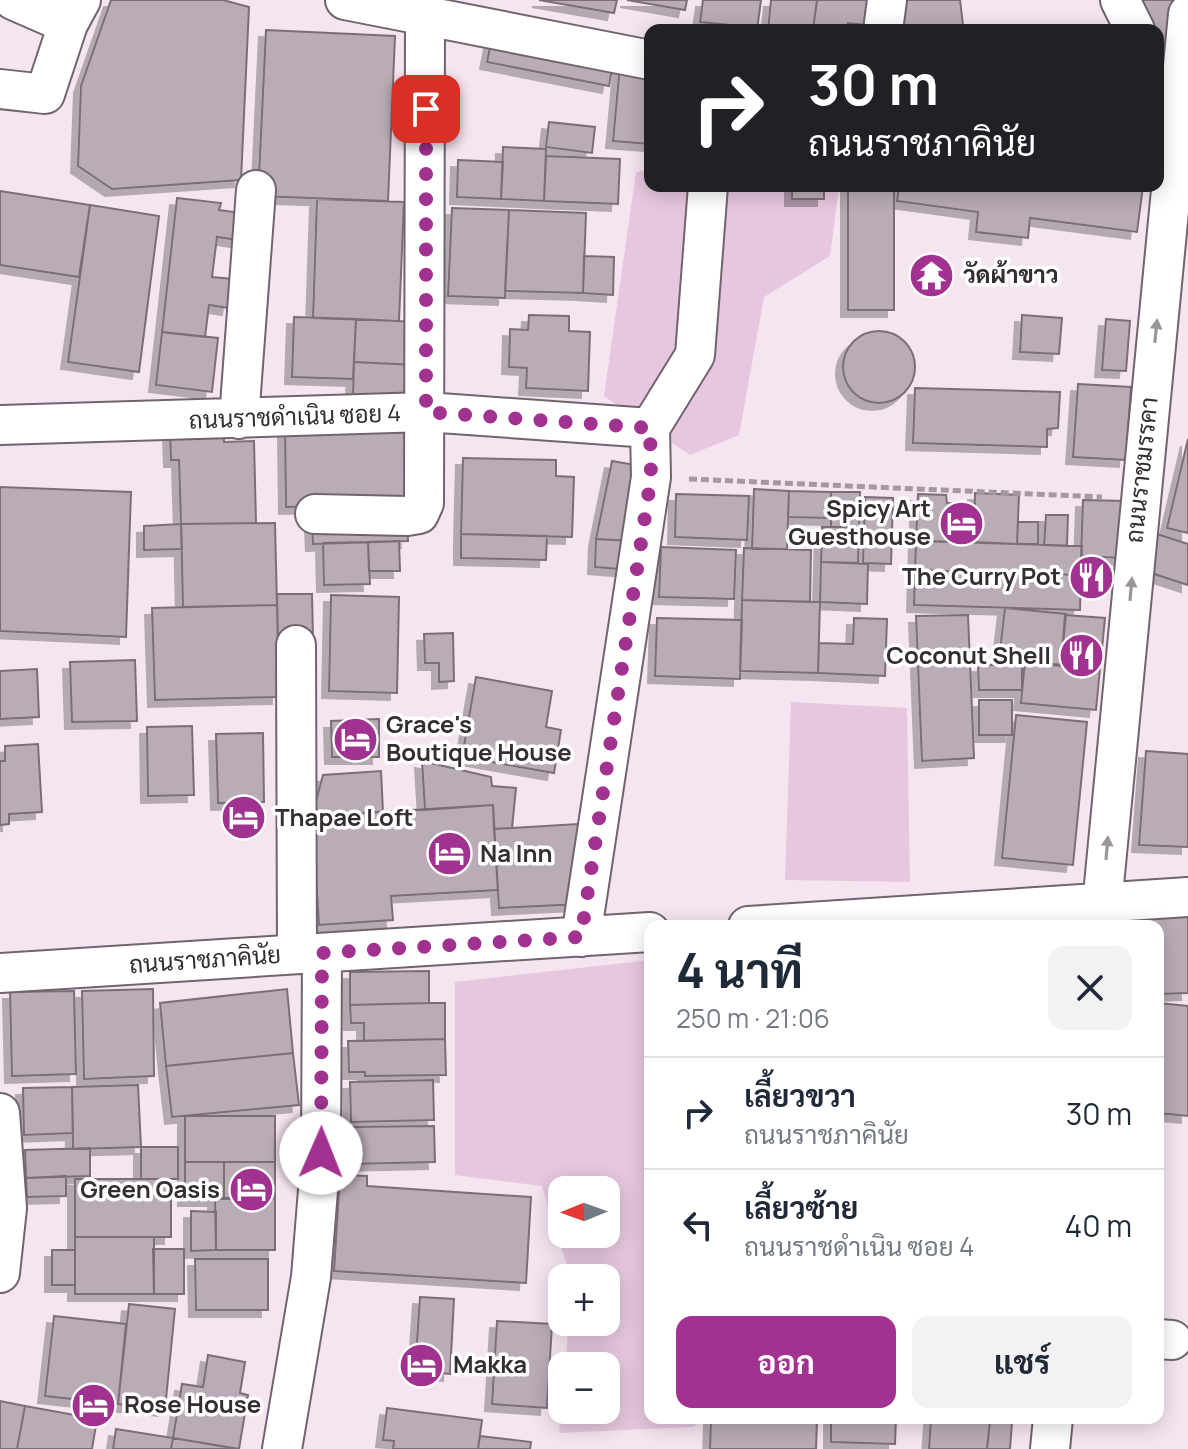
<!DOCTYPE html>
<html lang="th">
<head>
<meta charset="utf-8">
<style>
	body { margin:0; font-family:Manrope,Sarabun,sans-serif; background:#f2f2f3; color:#1f2937; height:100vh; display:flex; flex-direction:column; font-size:30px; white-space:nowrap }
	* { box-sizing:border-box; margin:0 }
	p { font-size:26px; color:#747a83 }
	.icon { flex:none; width:44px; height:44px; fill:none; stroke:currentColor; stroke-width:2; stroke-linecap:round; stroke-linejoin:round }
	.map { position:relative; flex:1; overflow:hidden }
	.sheet { position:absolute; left:644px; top:920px; width:520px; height:504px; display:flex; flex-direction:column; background:#fff; border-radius:16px; box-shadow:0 4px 20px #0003 }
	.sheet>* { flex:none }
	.banner { position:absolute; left:644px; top:24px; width:520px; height:168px; border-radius:16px; box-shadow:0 4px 20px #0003; background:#202124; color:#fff; overflow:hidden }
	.needle { width:52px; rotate:269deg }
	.controls { position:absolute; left:548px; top:1176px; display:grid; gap:16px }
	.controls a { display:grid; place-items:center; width:72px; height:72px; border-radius:16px; background:#fff; box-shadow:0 4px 20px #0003; font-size:40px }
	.pin { position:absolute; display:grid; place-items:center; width:68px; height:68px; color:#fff; margin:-34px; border-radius:16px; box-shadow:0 4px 12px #0006 }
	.me { position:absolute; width:88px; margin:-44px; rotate:1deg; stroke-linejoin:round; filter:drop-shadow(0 0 6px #0008) }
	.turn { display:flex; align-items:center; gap:28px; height:168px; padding:0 32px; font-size:36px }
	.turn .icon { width:104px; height:104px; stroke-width:2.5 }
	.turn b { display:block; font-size:56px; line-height:68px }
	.round { display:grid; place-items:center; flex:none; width:84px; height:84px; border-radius:16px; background:#f2f2f3 }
	.overview { display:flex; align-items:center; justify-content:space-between; height:136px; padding:0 32px }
	h1 { font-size:48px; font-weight:700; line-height:60px }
	.cta { display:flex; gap:16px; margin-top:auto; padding:16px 32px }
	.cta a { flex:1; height:92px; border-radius:16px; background:#a13290; color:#fff; font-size:32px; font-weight:700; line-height:92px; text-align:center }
	.cta a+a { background:#f2f2f3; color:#1f2937 }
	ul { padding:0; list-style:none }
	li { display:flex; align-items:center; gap:24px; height:112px; padding:0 32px; border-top:2px solid #e0e1e3 }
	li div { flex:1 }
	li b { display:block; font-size:30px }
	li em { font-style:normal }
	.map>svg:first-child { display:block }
</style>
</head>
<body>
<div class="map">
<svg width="1188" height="1449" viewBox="0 0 1188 1449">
	<defs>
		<filter id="shadow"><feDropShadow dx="-7" dy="7" stdDeviation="0" flood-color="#0004"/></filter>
	</defs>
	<rect width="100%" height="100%" fill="#f5e5f1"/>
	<!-- green -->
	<path fill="#e7c7df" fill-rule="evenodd" d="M 650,170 L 650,186 L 839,186 L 830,256 L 764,297 L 739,435 L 690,455 L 604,396 L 636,172 Z
		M 791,702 L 907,708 L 910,882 L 785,880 Z
		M 650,960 L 650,1418 L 707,1418 L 692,1427 L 559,1433 L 562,1402 L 562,1410 L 606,1410 L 606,1366 L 565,1366 L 569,1322 L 606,1322 L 606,1278 L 571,1278 L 542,1186 L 455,1175 L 455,982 ZM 606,1190 L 606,1234 L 562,1234 L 562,1190 Z"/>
	<!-- building -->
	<path fill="#baacb7" stroke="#7c6e78" stroke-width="2" filter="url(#shadow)" d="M 111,0 L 223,0 L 249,7 L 241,180 L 112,189 L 78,166 L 81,86 Z
		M 539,0 L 617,0 L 614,13 Z
		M 627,0 L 687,0 L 685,10 Z
		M 703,0 L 761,0 L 757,30 L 739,30 L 739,26 L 700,22 Z
		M 771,0 L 817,0 L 813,30 L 768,30 Z
		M 817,0 L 878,0 L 875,26 L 848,23 L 847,30 L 813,30 Z
		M 901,0 L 960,0 L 963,25 L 938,28 L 939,30 L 904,30 Z
		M 1134,0 L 1177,0 L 1173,53 L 1158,53 L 1158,30 L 1148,30 Z
		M 266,30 L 395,36 L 388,201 L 258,196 Z
		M 493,33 L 614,57 L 609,86 L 487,62 Z
		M 620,65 L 650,68 L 650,144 L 613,141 Z
		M 549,122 L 595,127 L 592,153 L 546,147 Z
		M 503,147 L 546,149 L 544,201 L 501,199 Z
		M 546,156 L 620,159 L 618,204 L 544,201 Z
		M 458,160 L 503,162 L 501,199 L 457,197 Z
		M 792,186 L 824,186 L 824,199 L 792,199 Z
		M 848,186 L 894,186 L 894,310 L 848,310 Z
		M 899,186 L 1143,186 L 1137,232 L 1030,218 L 1028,238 L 976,232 L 978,212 L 897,201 Z
		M 0,191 L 90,205 L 79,277 L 0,265 Z
		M 177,198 L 221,203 L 219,210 L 241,213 L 238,240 L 217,237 L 212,277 L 233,279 L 229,308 L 209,305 L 205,337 L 162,332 Z
		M 317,199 L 404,202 L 399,321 L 313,318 Z
		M 90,205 L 159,216 L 139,372 L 68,362 Z
		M 452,208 L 509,210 L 505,298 L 448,296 Z
		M 509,210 L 586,213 L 583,293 L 505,291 Z
		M 584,256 L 614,257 L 613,295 L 583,293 Z
		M 529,315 L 569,316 L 569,331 L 590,332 L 588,391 L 526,388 L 527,368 L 509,367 L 510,329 L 528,330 Z
		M 1022,315 L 1062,318 L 1059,354 L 1020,352 Z
		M 294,317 L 356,319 L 353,379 L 292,377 Z
		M 356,319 L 417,322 L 415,365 L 354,362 Z
		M 1106,319 L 1130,321 L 1126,371 L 1102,370 Z
		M843 367a36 36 0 1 1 72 0a36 36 0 1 1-72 0Z
		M 162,332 L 218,338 L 212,392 L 156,385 Z
		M 354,362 L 415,365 L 414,399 L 353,396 Z
		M 1078,384 L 1131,387 L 1126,460 L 1073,457 Z
		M 915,388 L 1060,392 L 1058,428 L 1047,429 L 1047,447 L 913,443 Z
		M 415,428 L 417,504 L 286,507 L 285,430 Z
		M 224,431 L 224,442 L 254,441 L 256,523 L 181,524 L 179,460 L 171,460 L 170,432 Z
		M 1188,439 L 1188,533 L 1167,528 Z
		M 463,458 L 556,460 L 556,476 L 574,477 L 572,537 L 461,534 Z
		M 612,461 L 647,467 L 632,541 L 596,539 Z
		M 0,487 L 131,492 L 126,637 L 0,631 Z
		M 754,489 L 789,491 L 787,549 L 752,549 Z
		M 789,491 L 831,492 L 831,518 L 788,517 Z
		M 831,492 L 860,492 L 859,527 L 831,527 Z
		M 975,493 L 1019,495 L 1017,544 L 974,542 Z
		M 676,494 L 749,496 L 747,540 L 675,537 Z
		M 918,494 L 946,495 L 947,503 L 975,504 L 974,542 L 916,541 Z
		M 865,497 L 893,498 L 891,564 L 863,563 Z
		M 1083,500 L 1125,501 L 1124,558 L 1081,556 Z
		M 1046,515 L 1068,515 L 1067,546 L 1044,545 Z
		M 407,521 L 408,541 L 313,544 L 312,523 Z
		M 1018,522 L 1038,522 L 1038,544 L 1017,544 Z
		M 275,523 L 277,605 L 183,607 L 181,524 Z
		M 181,524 L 182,549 L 144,550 L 144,526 Z
		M 822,527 L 859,527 L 858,563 L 821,562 Z
		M 461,534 L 547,536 L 546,560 L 461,558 Z
		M 1157,534 L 1188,544 L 1188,585 L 1145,571 Z
		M 596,539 L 632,541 L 631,570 L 595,567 Z
		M 399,541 L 400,571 L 369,571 L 368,542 Z
		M 916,541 L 1082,546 L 1081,575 L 915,570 Z
		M 368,542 L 370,584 L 324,585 L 323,543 Z
		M 661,547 L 736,550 L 734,599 L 659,597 Z
		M 744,548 L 811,550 L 810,602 L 742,600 Z
		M 821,562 L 868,564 L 867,604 L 820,602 Z
		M 915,570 L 1081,575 L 1080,610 L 914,605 Z
		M 277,594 L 312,594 L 313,638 L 278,640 Z
		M 331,595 L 399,597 L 397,693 L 329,691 Z
		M 742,600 L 820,602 L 818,673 L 740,671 Z
		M 277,605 L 279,697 L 155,700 L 152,608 Z
		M 1005,608 L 1066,614 L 1061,666 L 999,659 Z
		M 968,615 L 974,758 L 922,761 L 916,616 Z
		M 1065,615 L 1105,618 L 1100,669 L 1061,666 Z
		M 657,618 L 742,620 L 740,679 L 655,676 Z
		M 854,618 L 887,619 L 885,676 L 818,673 L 819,643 L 853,644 Z
		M 453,633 L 454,681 L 439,682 L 439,663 L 425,663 L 424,634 Z
		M 135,660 L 137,721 L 72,722 L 70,662 Z
		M 1025,661 L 1100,669 L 1096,710 L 1021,703 Z
		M 978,665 L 1022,665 L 1022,690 L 979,690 Z
		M 37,669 L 39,717 L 0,719 L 0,671 Z
		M 476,677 L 552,691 L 546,727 L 561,730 L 554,773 L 462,757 Z
		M 979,700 L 1012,700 L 1012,735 L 979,735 Z
		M 1016,715 L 1087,722 L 1073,865 L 1002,858 Z
		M 379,719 L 379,757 L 332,757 L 331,721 Z
		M 192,726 L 194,795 L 148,796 L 147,727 Z
		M 263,733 L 264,802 L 218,803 L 216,734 Z
		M 38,744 L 42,812 L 9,814 L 9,824 L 0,825 L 0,761 L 5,761 L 5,746 Z
		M 1146,751 L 1188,754 L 1188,847 L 1139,845 Z
		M 422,761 L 491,777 L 492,786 L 516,788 L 512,828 L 494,829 L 493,805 L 425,810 Z
		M 381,771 L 383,812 L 312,816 L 323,775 Z
		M 493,805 L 498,890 L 391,896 L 393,920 L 319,925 L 312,816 Z
		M 594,823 L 581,904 L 499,908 L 494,829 Z
		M 1188,915 L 1188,993 L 1158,994 L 1158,926 L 1143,926 L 1144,918 Z
		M 429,971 L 429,1003 L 350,1005 L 350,972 Z
		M 153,989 L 154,1076 L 84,1079 L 82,991 Z
		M 287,989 L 293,1053 L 166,1066 L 160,1003 Z
		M 74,991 L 76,1074 L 12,1076 L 10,992 Z
		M 429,1003 L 445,1003 L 445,1039 L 364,1041 L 364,1023 L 351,1023 L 350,1005 Z
		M 1158,1003 L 1188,1006 L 1188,1116 L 1158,1113 Z
		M 445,1039 L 446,1075 L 365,1076 L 365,1072 L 349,1072 L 348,1041 Z
		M 293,1053 L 299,1105 L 172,1117 L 166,1066 Z
		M 433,1080 L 434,1120 L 351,1122 L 350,1082 Z
		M 138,1085 L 141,1147 L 73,1149 L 72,1087 Z
		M 72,1087 L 73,1133 L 24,1135 L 23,1088 Z
		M 185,1116 L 275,1116 L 275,1162 L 185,1162 Z
		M 434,1126 L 435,1162 L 350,1164 L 350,1127 Z
		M 141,1147 L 178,1147 L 178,1179 L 141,1179 Z
		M 90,1148 L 90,1176 L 26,1178 L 25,1150 Z
		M 185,1162 L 224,1162 L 224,1199 L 185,1199 Z
		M 224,1162 L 275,1162 L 275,1198 L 224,1199 Z
		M 340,1175 L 367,1176 L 367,1186 L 531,1197 L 526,1283 L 334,1271 Z
		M 66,1176 L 66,1196 L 27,1197 L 26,1178 Z
		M 75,1179 L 171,1179 L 171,1237 L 75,1237 Z
		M 215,1198 L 275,1198 L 275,1250 L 216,1250 Z
		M 191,1211 L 216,1212 L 216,1250 L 191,1251 Z
		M 75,1237 L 154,1237 L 154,1294 L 75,1294 Z
		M 153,1249 L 184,1249 L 184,1294 L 154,1294 Z
		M 52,1250 L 75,1250 L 75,1285 L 52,1285 Z
		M 195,1259 L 268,1259 L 268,1310 L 196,1310 Z
		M 420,1297 L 454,1299 L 450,1374 L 415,1371 Z
		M 129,1304 L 175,1309 L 165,1409 L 118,1404 Z
		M 54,1316 L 126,1324 L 118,1404 L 45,1396 Z
		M 497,1321 L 552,1324 L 547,1408 L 492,1404 Z
		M 208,1355 L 245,1362 L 240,1393 L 248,1395 L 239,1449 L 173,1438 L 182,1384 L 203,1387 Z
		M 0,1401 L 25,1406 L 17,1449 L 0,1449 Z
		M 25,1406 L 97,1419 L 92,1449 L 17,1449 Z
		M 387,1408 L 482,1420 L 478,1449 L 393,1449 L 394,1441 L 383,1440 Z
		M 711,1418 L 817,1421 L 816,1449 L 710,1449 Z
		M 831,1418 L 896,1418 L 895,1444 L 831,1442 Z
		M 931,1418 L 990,1421 L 987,1449 L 929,1449 Z
		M 990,1421 L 1012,1422 L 1010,1449 L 987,1449 Z
		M 116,1429 L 173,1438 L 171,1449 L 113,1449 Z
		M 480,1436 L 531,1442 L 530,1449 L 478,1449 Z
		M 173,1438 L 238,1449 L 171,1449 Z"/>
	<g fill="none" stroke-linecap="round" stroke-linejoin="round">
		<defs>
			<path id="minor" d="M 13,0 L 68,24 L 81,0
				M 345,0 L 650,60
				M 1120,0 L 1135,30
				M 883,30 L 887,0
				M 0,89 L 45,94 L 68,24
				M 239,419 L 256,190
				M 0,425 L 426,412 L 650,428 L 651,477 L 581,937
				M 650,428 L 695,355 L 708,186
				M 315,514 L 407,516 L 419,514 L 424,503 L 425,18 L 421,0
				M 296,645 L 297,954
				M 748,926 L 1188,897
				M 1100,926 L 1188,14
				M 0,973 L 650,932
				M 0,1113 L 7,1208 L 0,1273
				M 1158,1339 L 1172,1340
				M 282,1449 L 311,1277 L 321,1153 L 322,953
				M 1050,1449 L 1053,1418"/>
		</defs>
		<!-- minor casing -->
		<use href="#minor" stroke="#71646e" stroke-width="42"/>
		<!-- path -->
		<path stroke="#a498a1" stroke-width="5" stroke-dasharray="8 4" stroke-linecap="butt" d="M 689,479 L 1102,497"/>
		<!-- minor -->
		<use href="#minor" stroke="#fff" stroke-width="38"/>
	</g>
	<!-- one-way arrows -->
	<defs><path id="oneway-solid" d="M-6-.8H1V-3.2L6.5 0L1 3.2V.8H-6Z" transform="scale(2)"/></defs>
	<g fill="#9a9698">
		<use href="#oneway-solid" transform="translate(1156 331) rotate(-84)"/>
		<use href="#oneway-solid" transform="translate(1131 589) rotate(-85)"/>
		<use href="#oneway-solid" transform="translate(1107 848) rotate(-85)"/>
	</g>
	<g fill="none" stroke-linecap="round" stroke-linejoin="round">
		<!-- route -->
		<path stroke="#a13290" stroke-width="14" stroke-dasharray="0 25.2" d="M 321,1153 L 322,953 L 581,937 L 651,477 L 650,428 L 426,412 L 426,109"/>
	</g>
	<!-- icons -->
	<defs>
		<symbol id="temple-disc" viewBox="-11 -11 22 22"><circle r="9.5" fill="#a13290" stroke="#fff"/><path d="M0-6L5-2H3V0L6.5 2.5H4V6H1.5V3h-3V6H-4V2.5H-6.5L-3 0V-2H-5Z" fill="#fff"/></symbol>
		<symbol id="hotel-disc" viewBox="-11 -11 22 22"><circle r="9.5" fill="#a13290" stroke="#fff"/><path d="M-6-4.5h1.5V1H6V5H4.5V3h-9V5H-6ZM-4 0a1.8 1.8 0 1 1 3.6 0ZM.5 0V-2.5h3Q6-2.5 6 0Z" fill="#fff"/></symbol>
		<symbol id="restaurant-disc" viewBox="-11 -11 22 22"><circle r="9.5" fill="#a13290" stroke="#fff"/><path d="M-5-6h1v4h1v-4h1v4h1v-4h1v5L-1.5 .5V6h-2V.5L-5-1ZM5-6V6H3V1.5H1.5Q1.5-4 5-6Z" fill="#fff"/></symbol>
	</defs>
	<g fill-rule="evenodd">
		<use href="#temple-disc" x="906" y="250" width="51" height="51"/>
		<use href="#hotel-disc" x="936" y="498" width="51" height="51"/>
		<use href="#restaurant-disc" x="1066" y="552" width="51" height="51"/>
		<use href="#restaurant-disc" x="1056" y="630" width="51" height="51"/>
		<use href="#hotel-disc" x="330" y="714" width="51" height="51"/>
		<use href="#hotel-disc" x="218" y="792" width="51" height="51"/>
		<use href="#hotel-disc" x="424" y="828" width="51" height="51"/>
		<use href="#hotel-disc" x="226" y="1164" width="51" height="51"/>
		<use href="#hotel-disc" x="396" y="1340" width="51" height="51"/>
		<use href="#hotel-disc" x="68" y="1380" width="51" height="51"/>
	</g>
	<g text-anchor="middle" stroke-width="7" stroke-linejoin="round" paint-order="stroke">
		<!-- poi labels -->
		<g font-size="24" font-weight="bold" fill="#342e32" stroke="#fff" text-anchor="start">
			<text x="963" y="283">วัดผ้าขาว</text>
			<text x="931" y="517" text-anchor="end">Spicy Art<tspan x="931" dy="28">Guesthouse</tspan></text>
			<text x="1061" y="585" text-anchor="end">The Curry Pot</text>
			<text x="1051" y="664" text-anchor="end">Coconut Shell</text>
			<text x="386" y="733">Grace's<tspan x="386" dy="28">Boutique House</tspan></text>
			<text x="275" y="826">Thapae Loft</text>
			<text x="480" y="862">Na Inn</text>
			<text x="220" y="1198" text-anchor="end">Green Oasis</text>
			<text x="453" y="1373">Makka</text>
			<text x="124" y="1413">Rose House</text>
		</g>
		<!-- street labels -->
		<g font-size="24" fill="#342e32" stroke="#fff">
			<text transform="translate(295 417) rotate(-2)" y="8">ถนนราชดำเนิน ซอย 4</text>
			<text transform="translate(1142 470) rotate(-84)" y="8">ถนนราชมรรคา</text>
			<text transform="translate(205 960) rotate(-4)" y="8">ถนนราชภาคินัย</text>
		</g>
	</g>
</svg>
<div class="controls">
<a><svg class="needle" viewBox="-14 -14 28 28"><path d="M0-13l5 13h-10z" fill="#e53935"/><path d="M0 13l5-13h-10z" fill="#747a83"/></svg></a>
<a>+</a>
<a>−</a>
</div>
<div class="pin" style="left:426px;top:109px;background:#d93025"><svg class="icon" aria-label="arrive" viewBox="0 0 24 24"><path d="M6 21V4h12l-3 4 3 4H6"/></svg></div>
<svg class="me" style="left:321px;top:1153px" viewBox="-20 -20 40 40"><circle r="19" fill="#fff"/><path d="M0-13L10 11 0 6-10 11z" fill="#a13290"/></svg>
<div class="banner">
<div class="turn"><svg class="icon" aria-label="right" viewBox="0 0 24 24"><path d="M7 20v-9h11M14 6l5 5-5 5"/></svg><div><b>30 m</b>ถนนราชภาคินัย</div></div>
</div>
<section class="sheet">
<div class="overview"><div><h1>4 นาที</h1><p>250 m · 21:06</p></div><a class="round"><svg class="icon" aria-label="close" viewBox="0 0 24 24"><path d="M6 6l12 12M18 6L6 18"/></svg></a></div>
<ul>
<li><svg class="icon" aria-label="right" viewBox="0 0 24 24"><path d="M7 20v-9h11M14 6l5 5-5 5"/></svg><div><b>เลี้ยวขวา</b><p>ถนนราชภาคินัย</p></div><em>30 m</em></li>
<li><svg class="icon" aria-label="left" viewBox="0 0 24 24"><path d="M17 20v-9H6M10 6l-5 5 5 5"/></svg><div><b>เลี้ยวซ้าย</b><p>ถนนราชดำเนิน ซอย 4</p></div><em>40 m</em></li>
</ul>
<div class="cta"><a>ออก</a><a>แชร์</a></div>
</section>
</div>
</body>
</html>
